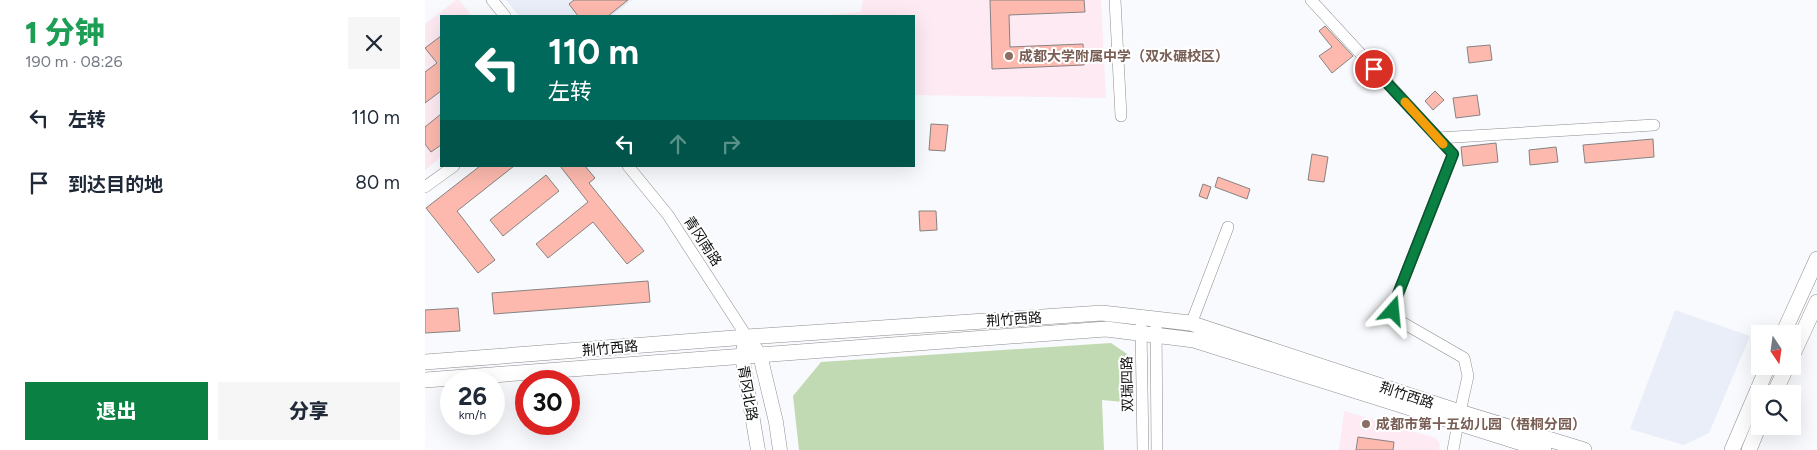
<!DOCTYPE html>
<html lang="zh">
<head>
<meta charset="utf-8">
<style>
	body { margin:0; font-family:Figtree,"Noto Sans SC",sans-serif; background:#f6f6f7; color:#1f2937; height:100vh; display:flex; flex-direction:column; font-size:19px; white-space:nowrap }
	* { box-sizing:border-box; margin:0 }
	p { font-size:16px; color:#747a83 }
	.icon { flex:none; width:28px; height:28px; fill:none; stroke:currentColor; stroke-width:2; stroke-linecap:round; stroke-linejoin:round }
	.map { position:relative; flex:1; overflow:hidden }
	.panel { display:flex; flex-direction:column; background:#fff; width:425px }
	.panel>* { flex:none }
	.banner { position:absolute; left:15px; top:15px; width:475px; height:152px; border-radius:0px; box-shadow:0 5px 20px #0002; background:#00695c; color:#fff; overflow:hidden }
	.needle { width:32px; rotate:167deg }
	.buttons { position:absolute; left:1326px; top:325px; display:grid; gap:10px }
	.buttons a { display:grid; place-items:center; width:50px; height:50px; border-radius:0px; background:#fff; box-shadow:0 5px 20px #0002; font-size:25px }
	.speed { position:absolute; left:15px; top:370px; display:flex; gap:10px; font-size:25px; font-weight:700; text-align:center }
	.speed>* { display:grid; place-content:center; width:65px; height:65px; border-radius:50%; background:#fff; box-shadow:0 5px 20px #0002; line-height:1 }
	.speed small { font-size:12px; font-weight:400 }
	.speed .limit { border:8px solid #d22; background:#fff; color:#111 }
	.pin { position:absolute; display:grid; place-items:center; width:42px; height:42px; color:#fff; margin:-21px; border:2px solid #fff; border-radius:50%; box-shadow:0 1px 5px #0007 }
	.me { position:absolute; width:55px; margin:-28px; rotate:18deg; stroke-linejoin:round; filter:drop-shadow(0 0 4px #0008) }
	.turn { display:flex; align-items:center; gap:18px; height:105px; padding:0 25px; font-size:22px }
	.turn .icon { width:65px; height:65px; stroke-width:2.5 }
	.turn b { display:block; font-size:35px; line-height:42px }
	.lanes { display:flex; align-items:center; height:48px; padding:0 25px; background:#0003; justify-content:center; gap:25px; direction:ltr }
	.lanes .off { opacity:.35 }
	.round { display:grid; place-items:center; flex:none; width:52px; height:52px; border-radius:0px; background:#f6f6f7 }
	.head { display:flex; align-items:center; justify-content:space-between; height:85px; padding:0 25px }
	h1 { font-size:30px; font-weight:800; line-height:38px; color:#1e9e55 }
	.button { display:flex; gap:10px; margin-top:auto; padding:10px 25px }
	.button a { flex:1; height:58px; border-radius:0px; background:#0b8043; color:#fff; font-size:20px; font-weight:800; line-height:58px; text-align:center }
	.button a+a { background:#f6f6f7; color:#1f2937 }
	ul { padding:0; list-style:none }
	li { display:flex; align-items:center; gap:15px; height:65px; padding:0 25px }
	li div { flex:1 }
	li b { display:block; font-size:19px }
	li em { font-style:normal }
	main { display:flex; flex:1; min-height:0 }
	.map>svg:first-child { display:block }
</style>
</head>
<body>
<main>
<section class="panel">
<div class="head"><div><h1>1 分钟</h1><p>190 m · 08:26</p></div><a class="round"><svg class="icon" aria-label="close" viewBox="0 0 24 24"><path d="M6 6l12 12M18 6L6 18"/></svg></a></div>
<ul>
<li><svg class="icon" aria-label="left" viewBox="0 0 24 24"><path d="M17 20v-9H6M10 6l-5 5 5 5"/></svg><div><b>左转</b></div><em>110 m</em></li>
<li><svg class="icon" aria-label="arrive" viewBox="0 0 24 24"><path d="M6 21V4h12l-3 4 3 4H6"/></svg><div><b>到达目的地</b></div><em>80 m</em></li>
</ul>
<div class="button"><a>退出</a><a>分享</a></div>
</section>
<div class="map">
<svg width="1392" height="450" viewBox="0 0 1392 450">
	<rect width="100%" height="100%" fill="#f9fafd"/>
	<!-- built -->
	<path fill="#eaeef8" d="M 81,0 L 207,0 L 187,16 L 94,16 Z
		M 1250,310 L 1325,336 L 1284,433 L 1259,445 L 1205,429 Z"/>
	<!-- education -->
	<path fill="#fdeaf3" d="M 31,0 L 34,0 L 47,16 L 16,16 L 16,157 L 0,170 L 0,24 Z
		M 438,0 L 676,0 L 681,98 L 489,95 L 489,16 L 389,16 L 436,12 Z
		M 919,411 L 1011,438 L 1015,445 L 1014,450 L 914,450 Z"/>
	<!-- green -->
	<path fill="#c2dab4" d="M 686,343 L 708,358 L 709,403 L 677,400 L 679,450 L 374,450 L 368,396 L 396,362 Z"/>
	<!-- building -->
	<path fill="#fdb9ae" stroke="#868382" d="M 149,0 L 203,0 L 183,16 L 153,16 L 144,4 Z
		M 565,0 L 659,0 L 660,12 L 584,15 L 585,47 L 658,44 L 659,65 L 567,69 Z
		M 900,26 L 928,56 L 907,73 L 894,56 L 907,47 L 894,31 Z
		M 16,36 L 16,91 L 0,103 L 0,72 L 12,63 L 0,48 Z
		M 1065,45 L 1067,60 L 1044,63 L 1042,47 Z
		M 1010,91 L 1019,100 L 1008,110 L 1000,101 Z
		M 1052,95 L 1055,115 L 1031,118 L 1028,98 Z
		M 16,114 L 16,145 L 6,152 L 0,144 L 0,127 Z
		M 506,124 L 523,125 L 520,151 L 504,150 Z
		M 1228,139 L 1229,157 L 1160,163 L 1158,145 Z
		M 1071,143 L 1073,162 L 1038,166 L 1036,147 Z
		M 1131,147 L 1133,162 L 1105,165 L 1104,150 Z
		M 887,154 L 903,157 L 899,182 L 883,180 Z
		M 55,166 L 89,166 L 32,211 L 70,260 L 53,273 L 1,208 Z
		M 135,166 L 160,166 L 170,178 L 164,183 L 219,251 L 202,264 L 168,222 L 123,258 L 111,244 L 163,202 Z
		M 121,175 L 134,191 L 78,236 L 65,220 Z
		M 793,177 L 825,189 L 822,199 L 790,187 Z
		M 778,184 L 786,187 L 782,199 L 774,196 Z
		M 494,211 L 511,211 L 512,230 L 495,231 Z
		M 223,281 L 225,302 L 69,314 L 67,293 Z
		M 33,308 L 35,331 L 0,333 L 0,310 Z
		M 933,437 L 969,442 L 968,450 L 931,450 Z"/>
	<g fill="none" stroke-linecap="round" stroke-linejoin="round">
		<defs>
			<path id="minor" d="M 67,0 L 80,16
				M 690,0 L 696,116
				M 886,0 L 1028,154 L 971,299 L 968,311 L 973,320 L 1039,358 L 1043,376 L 1035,412 L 1028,450
				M 1013,138 L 1229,125
				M 203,166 L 243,215 L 322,337
				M 0,187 L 29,166
				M 731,319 L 732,450
				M 766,324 L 803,227
				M 716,327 L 718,450"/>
			<path id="tertiary" d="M 322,337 L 335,355 L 351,422 L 355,450
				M 319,347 L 317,356 L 333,450"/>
			<path id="secondary" d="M 1358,334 L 1392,259
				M 1368,354 L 1392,302
				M 0,362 L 322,337 L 677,313 L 765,323 L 1035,412 L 1159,450
				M 0,380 L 681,329 L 769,340 L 1119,450
				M 1349,394 L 1362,366
				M 1307,450 L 1343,366
				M 1324,450 L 1335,423"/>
		</defs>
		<!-- minor casing -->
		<use href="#minor" stroke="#8c8d8f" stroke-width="12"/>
		<!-- tertiary casing -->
		<use href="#tertiary" stroke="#8c8d8f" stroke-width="15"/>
		<!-- secondary casing -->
		<use href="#secondary" stroke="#8c8d8f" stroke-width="16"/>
		<!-- minor -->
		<use href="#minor" stroke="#fff" stroke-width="11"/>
		<!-- tertiary -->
		<use href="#tertiary" stroke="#fff" stroke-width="14"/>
		<!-- secondary -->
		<use href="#secondary" stroke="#fff" stroke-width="15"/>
	</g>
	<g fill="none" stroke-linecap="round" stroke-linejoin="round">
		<defs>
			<path id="route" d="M 949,69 L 1028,154 L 971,299 L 968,311"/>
		</defs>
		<!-- route casing -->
		<use href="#route" stroke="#07532c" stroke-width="12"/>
		<!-- route -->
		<use href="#route" stroke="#0b8043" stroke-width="9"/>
		<!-- slow -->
		<path stroke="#f59e0b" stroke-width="9" d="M 980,102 L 1018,144"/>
	</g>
	<!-- markers -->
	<g fill="#8d6e63" stroke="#fff" stroke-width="2">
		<circle cx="584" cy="56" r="5"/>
		<circle cx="941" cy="424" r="5"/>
	</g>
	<g text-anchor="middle" stroke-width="4" stroke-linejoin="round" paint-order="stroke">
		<!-- education labels -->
		<g font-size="14" font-weight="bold" fill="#785e54" stroke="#fff" text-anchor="start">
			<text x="594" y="61">成都大学附属中学（双水碾校区）</text>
			<text x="951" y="429">成都市第十五幼儿园（梧桐分园）</text>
		</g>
		<!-- street labels -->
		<g font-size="14" fill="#0f1010" stroke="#fff">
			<text transform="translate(278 241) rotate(57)" y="5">青冈南路</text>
			<text transform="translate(589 319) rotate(-4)" y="5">荆竹西路</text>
			<text transform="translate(185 348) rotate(-5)" y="5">荆竹西路</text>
			<text transform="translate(702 384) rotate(-91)" y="5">双瑞四路</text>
			<text transform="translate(323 393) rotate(80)" y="5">青冈北路</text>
			<text transform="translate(982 395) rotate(18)" y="5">荆竹西路</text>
		</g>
	</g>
</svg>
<div class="buttons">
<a><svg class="needle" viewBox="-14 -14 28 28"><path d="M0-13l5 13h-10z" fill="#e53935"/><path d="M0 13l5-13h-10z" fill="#747a83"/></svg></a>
<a><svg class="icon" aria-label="search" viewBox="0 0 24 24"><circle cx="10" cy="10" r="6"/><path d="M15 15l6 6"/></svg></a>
</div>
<div class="speed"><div>26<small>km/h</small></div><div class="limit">30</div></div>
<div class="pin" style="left:949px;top:69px;background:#d93025"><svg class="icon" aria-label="arrive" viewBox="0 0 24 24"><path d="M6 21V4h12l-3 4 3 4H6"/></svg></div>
<svg class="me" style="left:968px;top:311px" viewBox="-20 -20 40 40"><path d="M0-17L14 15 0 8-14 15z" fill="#0b8043" stroke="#fff" stroke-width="4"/></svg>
<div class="banner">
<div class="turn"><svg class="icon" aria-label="left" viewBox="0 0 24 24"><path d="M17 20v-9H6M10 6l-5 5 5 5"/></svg><div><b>110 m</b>左转</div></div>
<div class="lanes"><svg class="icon" aria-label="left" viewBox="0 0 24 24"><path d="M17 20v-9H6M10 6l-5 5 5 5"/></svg><svg class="icon off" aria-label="ahead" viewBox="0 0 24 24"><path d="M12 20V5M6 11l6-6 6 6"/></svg><svg class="icon off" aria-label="right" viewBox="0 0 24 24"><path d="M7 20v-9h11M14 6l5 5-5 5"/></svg></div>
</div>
</div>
</main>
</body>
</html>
